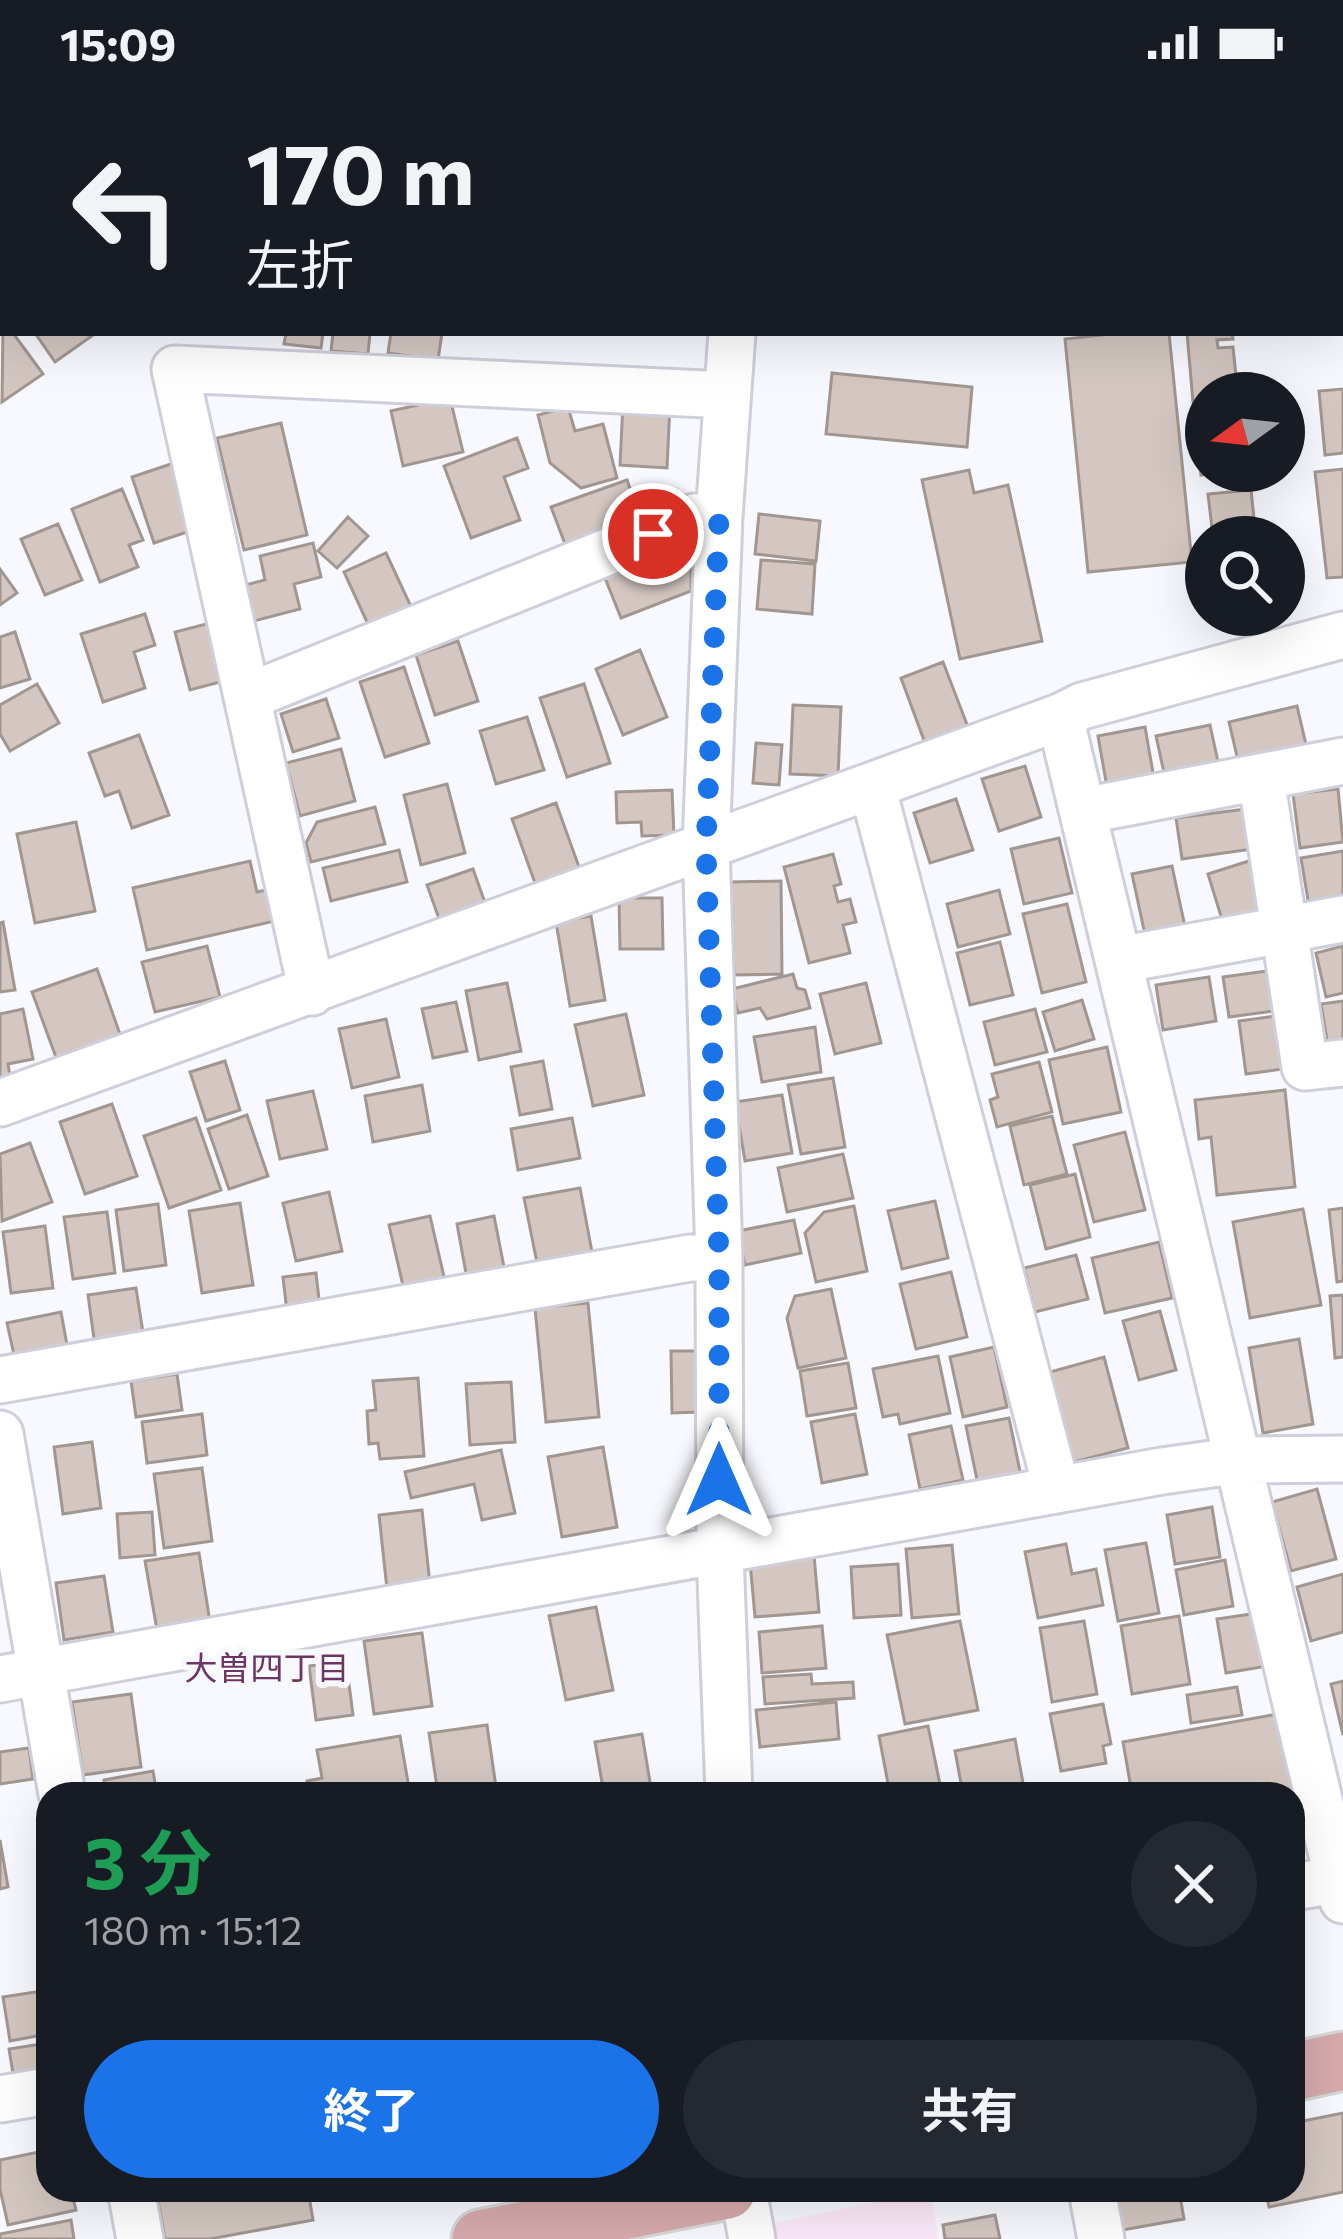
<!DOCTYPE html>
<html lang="ja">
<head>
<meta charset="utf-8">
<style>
	body { margin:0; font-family:Commissioner,"Noto Sans JP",sans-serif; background:#242831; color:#f1f3f6; height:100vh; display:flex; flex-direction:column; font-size:45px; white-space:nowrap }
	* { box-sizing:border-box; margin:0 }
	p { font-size:39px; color:#9ea1a6 }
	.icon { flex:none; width:66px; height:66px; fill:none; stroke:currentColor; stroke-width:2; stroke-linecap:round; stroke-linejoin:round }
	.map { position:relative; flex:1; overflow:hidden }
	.sheet { position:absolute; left:36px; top:1698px; width:1269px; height:420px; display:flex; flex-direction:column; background:#171b24; border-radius:36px; box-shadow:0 12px 48px #0002 }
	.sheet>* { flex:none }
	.hud { position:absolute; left:0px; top:0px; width:1344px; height:252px; box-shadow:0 12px 48px #0002; background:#171b24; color:#f1f3f6; overflow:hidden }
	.needle { width:78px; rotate:255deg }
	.fabs { position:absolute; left:1185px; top:288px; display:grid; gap:24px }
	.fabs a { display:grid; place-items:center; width:120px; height:120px; border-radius:50%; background:#171b24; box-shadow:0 12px 48px #0002; font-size:60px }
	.pin { position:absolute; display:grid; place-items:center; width:102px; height:102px; color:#fff; margin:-51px; border:6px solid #fff; border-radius:50%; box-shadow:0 3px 12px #0007 }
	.me { position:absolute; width:132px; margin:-66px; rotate:0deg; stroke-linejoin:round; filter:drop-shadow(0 0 9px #0008) }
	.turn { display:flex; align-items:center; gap:42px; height:252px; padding:0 48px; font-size:54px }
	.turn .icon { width:156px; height:156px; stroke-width:2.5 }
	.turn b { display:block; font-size:84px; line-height:102px }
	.round { display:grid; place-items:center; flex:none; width:126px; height:126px; border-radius:63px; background:#242831 }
	.headline { display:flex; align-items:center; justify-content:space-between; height:204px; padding:0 48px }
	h1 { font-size:72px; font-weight:700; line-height:90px; color:#1e9e55 }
	.cta { display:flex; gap:24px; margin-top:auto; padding:24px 48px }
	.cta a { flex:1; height:138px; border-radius:72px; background:#1a73e8; color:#fff; font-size:48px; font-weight:700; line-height:138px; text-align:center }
	.cta a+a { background:#242831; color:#f1f3f6 }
	.status { display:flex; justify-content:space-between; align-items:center; height:84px; padding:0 60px; background:#171b24; direction:ltr }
	.status svg { height:33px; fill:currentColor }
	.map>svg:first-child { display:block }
</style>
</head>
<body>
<div class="status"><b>15:09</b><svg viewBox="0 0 49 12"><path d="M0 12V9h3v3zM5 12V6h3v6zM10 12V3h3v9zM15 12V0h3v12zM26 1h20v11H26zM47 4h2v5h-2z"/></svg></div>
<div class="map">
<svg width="1343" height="2155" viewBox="0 0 1343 2155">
	<rect width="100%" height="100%" fill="#f8f9fe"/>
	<!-- commercial -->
	<path fill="#fce9f9" d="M 931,2106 L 938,2155 L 772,2155 L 770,2140 Z"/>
	<!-- building -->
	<path fill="#d4c7c2" stroke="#a29691" stroke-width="3" d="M 0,0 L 18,3 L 3,3 L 0,35 Z
		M 61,0 L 111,0 L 111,3 L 61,3 Z
		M 416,0 L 479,0 L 416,3 Z
		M 517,0 L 564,0 L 564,3 L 517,3 Z
		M 655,0 L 716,0 L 654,3 Z
		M 3,53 L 3,114 L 0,115 L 0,54 Z
		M 3,243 L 3,249 L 13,249 L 43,290 L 2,318 Z
		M 35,249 L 96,249 L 55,278 Z
		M 286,249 L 323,249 L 321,264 L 284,260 Z
		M 333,249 L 370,249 L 368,270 L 331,267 Z
		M 391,249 L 442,249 L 438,276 L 388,269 Z
		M 1120,249 L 1169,249 L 1192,478 L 1088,488 L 1065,255 Z
		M 1187,249 L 1232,249 L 1233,255 L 1217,256 L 1218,264 L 1233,263 L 1236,292 L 1251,290 L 1253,309 L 1206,309 L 1206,317 L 1193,318 Z
		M 832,289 L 972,303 L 967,363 L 826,350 Z
		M 1343,305 L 1343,369 L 1325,371 L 1319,307 Z
		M 450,314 L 463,368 L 403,382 L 391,327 Z
		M 623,319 L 670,321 L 667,384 L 620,381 Z
		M 568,323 L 575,347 L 603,340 L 617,394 L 581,404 L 550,379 L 538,331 Z
		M 1206,332 L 1206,387 L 1242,387 L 1201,391 L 1195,333 Z
		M 281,339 L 307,451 L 244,466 L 217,354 Z
		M 517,354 L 528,384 L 504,393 L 520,436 L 471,454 L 444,382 Z
		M 174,379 L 196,445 L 154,459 L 132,393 Z
		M 1343,385 L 1343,493 L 1327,494 L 1315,388 Z
		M 969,386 L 974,409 L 1008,401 L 1042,557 L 960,575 L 922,396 Z
		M 627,396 L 642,438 L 567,465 L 551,423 Z
		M 122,405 L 143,456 L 129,461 L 138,483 L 100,498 L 72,425 Z
		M 1251,406 L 1256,453 L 1213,453 L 1208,410 Z
		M 759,430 L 820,437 L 816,477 L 755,470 Z
		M 348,433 L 368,452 L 337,484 L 318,467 Z
		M 58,440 L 82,496 L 45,511 L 21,455 Z
		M 313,459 L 321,493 L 294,500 L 300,525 L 254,537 L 245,501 L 265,496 L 260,472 Z
		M 654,460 L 662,481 L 691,469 L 691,507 L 621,534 L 601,484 Z
		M 386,469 L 414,529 L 372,549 L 344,488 Z
		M 761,476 L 815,480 L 812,530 L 757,525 Z
		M 0,485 L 17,509 L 0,521 Z
		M 145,530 L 155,561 L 134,568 L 145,604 L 103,618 L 81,550 Z
		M 210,539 L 224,597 L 190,606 L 175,548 Z
		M 15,548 L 30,595 L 0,604 L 0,553 Z
		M 458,557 L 478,617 L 435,631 L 416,571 Z
		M 640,566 L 667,633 L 623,651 L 596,585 Z
		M 943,578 L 968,643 L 925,659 L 901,594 Z
		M 404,583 L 429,659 L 385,673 L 360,598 Z
		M 37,600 L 59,639 L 10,667 L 0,650 L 0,621 Z
		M 584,600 L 610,679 L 567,693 L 540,614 Z
		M 326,615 L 339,654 L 293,668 L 281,630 Z
		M 793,621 L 841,623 L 838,692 L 790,690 Z
		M 1297,622 L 1307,665 L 1239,681 L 1229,638 Z
		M 527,633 L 544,686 L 496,700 L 480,647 Z
		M 1210,641 L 1220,687 L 1166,698 L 1156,652 Z
		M 1145,643 L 1155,700 L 1108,709 L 1098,652 Z
		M 139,651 L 169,731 L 132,744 L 119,707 L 105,712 L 89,669 Z
		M 756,659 L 782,661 L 779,701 L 753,699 Z
		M 341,665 L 355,717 L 300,732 L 286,679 Z
		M 1025,682 L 1041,733 L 999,747 L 982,695 Z
		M 447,700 L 465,769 L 421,781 L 404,711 Z
		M 1338,705 L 1343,758 L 1300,764 L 1293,710 Z
		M 672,706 L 674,751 L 642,752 L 641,738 L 617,739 L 616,708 Z
		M 956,715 L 973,766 L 930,779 L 914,729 Z
		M 556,719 L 579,783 L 535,799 L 512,735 Z
		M 375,723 L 385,760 L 311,778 L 306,759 L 317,738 Z
		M 1246,725 L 1252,765 L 1182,775 L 1176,734 Z
		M 76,738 L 95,827 L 35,839 L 17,750 Z
		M 1059,754 L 1072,809 L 1024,820 L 1011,765 Z
		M 399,766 L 407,798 L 331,817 L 323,784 Z
		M 1343,767 L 1343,823 L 1310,828 L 1301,774 Z
		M 833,770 L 841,800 L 834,802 L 838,818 L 850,815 L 856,838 L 843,841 L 850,869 L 809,879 L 784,783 Z
		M 1252,776 L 1268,828 L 1224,842 L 1208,790 Z
		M 250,777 L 257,808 L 271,805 L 279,836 L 147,866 L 133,804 Z
		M 1172,782 L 1187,852 L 1147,860 L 1132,790 Z
		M 473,785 L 488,827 L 442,843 L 427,801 Z
		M 781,797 L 782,890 L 734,891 L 731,798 Z
		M 999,806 L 1010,850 L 958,863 L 947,820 Z
		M 619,814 L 662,814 L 663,865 L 620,865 Z
		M 1067,820 L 1086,898 L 1042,909 L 1023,830 Z
		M 591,832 L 605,916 L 570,922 L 556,838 Z
		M 3,838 L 15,906 L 0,908 L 0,839 Z
		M 1000,858 L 1013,911 L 970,921 L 957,869 Z
		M 207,862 L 220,913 L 155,928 L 142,878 Z
		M 1343,862 L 1343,909 L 1326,913 L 1316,869 Z
		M 97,885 L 121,953 L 57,976 L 32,908 Z
		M 1282,885 L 1288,925 L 1229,933 L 1223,893 Z
		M 793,890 L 797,904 L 805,906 L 810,924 L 767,935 L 760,924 L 738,929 L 732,905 Z
		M 1209,893 L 1216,937 L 1163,946 L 1156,901 Z
		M 507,899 L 521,967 L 479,976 L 466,907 Z
		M 866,899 L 881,959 L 835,970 L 820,910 Z
		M 1082,916 L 1094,955 L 1055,967 L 1043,928 Z
		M 1343,917 L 1343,972 L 1330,974 L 1321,920 Z
		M 456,918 L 467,967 L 433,974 L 422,925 Z
		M 23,925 L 33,975 L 8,980 L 11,998 L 0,1001 L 0,930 Z
		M 1035,925 L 1047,968 L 995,981 L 984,938 Z
		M 626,930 L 644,1011 L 593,1022 L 575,941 Z
		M 1284,931 L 1290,984 L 1246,990 L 1239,937 Z
		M 386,935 L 399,993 L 352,1004 L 339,945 Z
		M 815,943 L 821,988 L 762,998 L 754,953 Z
		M 1107,963 L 1121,1028 L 1063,1040 L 1049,976 Z
		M 225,977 L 240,1026 L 206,1037 L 190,988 Z
		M 543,977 L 552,1025 L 520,1031 L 511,983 Z
		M 1039,978 L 1052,1028 L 997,1043 L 990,1016 L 998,1013 L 992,990 Z
		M 833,994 L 845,1063 L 801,1070 L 788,1001 Z
		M 422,1001 L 430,1047 L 373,1058 L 365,1012 Z
		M 1285,1006 L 1295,1103 L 1217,1111 L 1211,1053 L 1199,1055 L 1195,1016 Z
		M 313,1007 L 327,1065 L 280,1075 L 267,1017 Z
		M 782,1011 L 792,1069 L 745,1077 L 735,1018 Z
		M 112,1020 L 137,1092 L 85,1110 L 60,1038 Z
		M 247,1031 L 268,1092 L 229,1105 L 208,1045 Z
		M 1052,1032 L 1067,1090 L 1024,1101 L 1010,1042 Z
		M 196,1034 L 221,1106 L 169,1124 L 144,1052 Z
		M 572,1034 L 580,1074 L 518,1086 L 511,1045 Z
		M 1125,1048 L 1145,1126 L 1094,1138 L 1074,1061 Z
		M 30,1059 L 52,1118 L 2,1137 L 0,1070 Z
		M 843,1070 L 853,1114 L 787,1128 L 778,1084 Z
		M 1075,1090 L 1090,1153 L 1046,1165 L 1030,1101 Z
		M 580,1104 L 592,1168 L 537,1179 L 524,1114 Z
		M 329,1108 L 342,1167 L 296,1177 L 283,1119 Z
		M 935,1117 L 948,1174 L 902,1185 L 888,1127 Z
		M 240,1119 L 253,1201 L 202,1209 L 189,1127 Z
		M 158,1120 L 166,1181 L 124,1187 L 116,1126 Z
		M 854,1122 L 867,1187 L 816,1198 L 805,1149 L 824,1128 Z
		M 1343,1124 L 1343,1197 L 1337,1198 L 1329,1126 Z
		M 1303,1125 L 1321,1221 L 1250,1234 L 1233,1138 Z
		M 107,1128 L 115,1189 L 73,1195 L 64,1133 Z
		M 430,1132 L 445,1197 L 404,1206 L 389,1141 Z
		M 494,1132 L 506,1193 L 468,1200 L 457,1140 Z
		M 794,1136 L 801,1169 L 745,1181 L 738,1147 Z
		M 45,1142 L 53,1204 L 11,1209 L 3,1148 Z
		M 1159,1158 L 1172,1214 L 1105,1229 L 1092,1174 Z
		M 1076,1171 L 1088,1215 L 1035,1228 L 1024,1184 Z
		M 951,1188 L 967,1253 L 916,1265 L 900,1200 Z
		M 316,1189 L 320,1224 L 287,1228 L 283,1193 Z
		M 136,1204 L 144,1255 L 95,1262 L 88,1211 Z
		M 831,1205 L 846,1274 L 798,1284 L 787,1234 L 795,1212 Z
		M 1343,1211 L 1343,1273 L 1335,1274 L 1330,1212 Z
		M 588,1219 L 599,1333 L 546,1338 L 535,1224 Z
		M 1160,1227 L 1176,1286 L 1139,1296 L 1123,1237 Z
		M 61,1228 L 67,1261 L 14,1271 L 7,1239 Z
		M 1299,1255 L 1313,1340 L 1263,1349 L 1249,1264 Z
		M 994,1263 L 1007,1323 L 963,1333 L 950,1273 Z
		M 671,1267 L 698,1267 L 699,1328 L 672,1329 Z
		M 938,1272 L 950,1329 L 900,1340 L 898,1330 L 883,1333 L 873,1285 Z
		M 1104,1273 L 1128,1364 L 1074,1378 L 1050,1288 Z
		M 848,1279 L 856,1324 L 807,1332 L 800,1287 Z
		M 177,1290 L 182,1326 L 136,1333 L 131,1297 Z
		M 418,1294 L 424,1372 L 380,1375 L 378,1359 L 369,1360 L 367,1327 L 376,1326 L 373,1297 Z
		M 511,1298 L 515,1358 L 470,1361 L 466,1300 Z
		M 202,1330 L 207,1371 L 147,1379 L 142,1338 Z
		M 855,1330 L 867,1390 L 822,1399 L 811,1338 Z
		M 1009,1334 L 1021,1392 L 978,1401 L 966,1342 Z
		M 951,1342 L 963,1396 L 920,1405 L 909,1351 Z
		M 92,1358 L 101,1424 L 63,1430 L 54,1363 Z
		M 603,1363 L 617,1443 L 562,1453 L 548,1373 Z
		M 501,1366 L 515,1429 L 482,1436 L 474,1400 L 411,1414 L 405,1388 Z
		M 202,1384 L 212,1457 L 164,1464 L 154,1390 Z
		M 1317,1405 L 1336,1475 L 1291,1487 L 1272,1418 Z
		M 1212,1423 L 1220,1473 L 1175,1480 L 1167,1431 Z
		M 422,1426 L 430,1500 L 387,1505 L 379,1431 Z
		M 152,1428 L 155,1471 L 120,1474 L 117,1430 Z
		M 1146,1459 L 1159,1529 L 1118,1537 L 1105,1466 Z
		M 1066,1460 L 1072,1490 L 1096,1485 L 1103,1521 L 1038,1534 L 1025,1468 Z
		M 952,1461 L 959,1530 L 912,1534 L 906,1465 Z
		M 199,1469 L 210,1538 L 157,1546 L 145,1477 Z
		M 814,1471 L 819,1528 L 755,1533 L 750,1478 Z
		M 1225,1476 L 1233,1522 L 1184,1531 L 1176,1486 Z
		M 898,1480 L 901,1531 L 854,1534 L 851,1483 Z
		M 1343,1490 L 1343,1548 L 1311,1557 L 1297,1503 Z
		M 104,1492 L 113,1548 L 64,1556 L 56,1499 Z
		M 596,1523 L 613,1606 L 566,1616 L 549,1532 Z
		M 1258,1529 L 1267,1582 L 1226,1589 L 1217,1535 Z
		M 1179,1532 L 1190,1600 L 1132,1610 L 1121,1542 Z
		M 960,1537 L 978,1626 L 905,1640 L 887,1551 Z
		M 1084,1537 L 1097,1610 L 1052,1618 L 1040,1544 Z
		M 822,1542 L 826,1584 L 762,1589 L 759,1548 Z
		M 422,1549 L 432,1622 L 374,1630 L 364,1557 Z
		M 346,1577 L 353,1631 L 316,1636 L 309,1582 Z
		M 811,1590 L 812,1600 L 853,1598 L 854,1614 L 765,1620 L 763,1593 Z
		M 1343,1597 L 1343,1651 L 1331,1600 Z
		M 1237,1603 L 1242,1631 L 1191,1639 L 1187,1611 Z
		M 131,1610 L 141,1683 L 83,1691 L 72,1618 Z
		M 836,1618 L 839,1655 L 760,1663 L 756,1626 Z
		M 1103,1620 L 1111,1660 L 1103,1662 L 1106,1679 L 1061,1687 L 1050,1630 Z
		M 1283,1629 L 1307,1761 L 1293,1763 L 1293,1710 L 1132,1710 L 1123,1658 Z
		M 487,1641 L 497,1710 L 438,1710 L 429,1649 Z
		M 928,1642 L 942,1710 L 890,1710 L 879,1652 Z
		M 642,1650 L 651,1704 L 604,1710 L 595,1658 Z
		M 400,1652 L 410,1710 L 309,1710 L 307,1697 L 322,1694 L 317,1666 Z
		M 1015,1655 L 1025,1710 L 963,1710 L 955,1667 Z
		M 29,1664 L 33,1695 L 0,1700 L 0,1668 Z
		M 153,1687 L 157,1710 L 106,1710 L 104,1696 Z
		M 691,1702 L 693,1710 L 654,1710 Z
		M 0,1756 L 8,1803 L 0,1805 Z
		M 48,1906 L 48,1950 L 10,1957 L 3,1913 Z
		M 48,1959 L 48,1989 L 14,1995 L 9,1965 Z
		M 1343,2029 L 1343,2108 L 1269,2123 L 1265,2106 L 1293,2106 L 1293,2039 Z
		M 48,2066 L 48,2106 L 71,2106 L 76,2126 L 8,2141 L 0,2105 L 0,2076 Z
		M 156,2106 L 308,2106 L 313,2136 L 210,2155 L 165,2155 Z
		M 469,2106 L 516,2106 L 471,2116 Z
		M 1111,2106 L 1179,2106 L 1184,2135 L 1117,2147 Z
		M 995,2131 L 1000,2155 L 945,2155 L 943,2141 Z
		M 71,2136 L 74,2155 L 0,2155 L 0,2150 Z"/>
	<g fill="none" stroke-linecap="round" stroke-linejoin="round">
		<defs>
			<path id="minor" d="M 801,0 L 833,3
				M 750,3 L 750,0
				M 1275,3 L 1281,0
				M 0,194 L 3,194
				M 247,613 L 694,433 L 719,433
				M 1060,633 L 1343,1816
				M 1261,693 L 1305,983 L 1343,979
				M 872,702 L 1057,1406
				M 1083,727 L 1343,677
				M 1119,876 L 1343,835
				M 312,908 L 175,285 L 727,311
				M 0,1019 L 1060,633 L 1082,622 L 1343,551
				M 0,1296 L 690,1174 L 719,1174
				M 0,1350 L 62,1710
				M 0,1595 L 1162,1387 L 1240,1376 L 1343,1375
				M 729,1710 L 720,1469 L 719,1174 L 706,762 L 719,433 L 732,249
				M 1293,1803 L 1337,1796
				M 0,2015 L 48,2007
				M 131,2106 L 140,2155
				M 743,2106 L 752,2155
				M 1092,2106 L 1101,2155"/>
			<path id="major" d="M 1293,1988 L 1343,1977
				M 481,2155 L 727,2106"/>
		</defs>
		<!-- minor casing -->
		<use href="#minor" stroke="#cecfdb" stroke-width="51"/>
		<!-- major casing -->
		<use href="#major" stroke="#d7d7d8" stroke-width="63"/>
		<!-- minor -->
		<use href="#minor" stroke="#fff" stroke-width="45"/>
		<!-- major -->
		<use href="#major" stroke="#d7aaac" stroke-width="57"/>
	</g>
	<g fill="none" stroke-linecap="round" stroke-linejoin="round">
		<!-- route -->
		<path stroke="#1a73e8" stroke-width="21" stroke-dasharray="0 37.8" d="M 653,450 L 694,433 L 719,434 L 706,762 L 719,1174 L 719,1396"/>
	</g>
	<g text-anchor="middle" stroke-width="12" stroke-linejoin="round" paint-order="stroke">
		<!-- neighbourhood labels -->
		<g font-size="33" fill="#6d3561" stroke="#f8f9fe">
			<text x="267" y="1596">大曽四丁目</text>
		</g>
	</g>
</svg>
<div class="fabs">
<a><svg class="needle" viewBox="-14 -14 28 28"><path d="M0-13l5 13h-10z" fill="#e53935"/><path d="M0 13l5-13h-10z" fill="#9ea1a6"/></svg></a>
<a><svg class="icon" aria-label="search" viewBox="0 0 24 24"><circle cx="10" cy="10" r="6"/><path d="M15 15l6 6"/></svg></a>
</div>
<div class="pin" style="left:653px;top:450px;background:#d93025"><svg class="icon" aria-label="arrive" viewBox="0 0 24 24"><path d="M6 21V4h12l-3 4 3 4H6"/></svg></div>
<svg class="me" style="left:719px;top:1396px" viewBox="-20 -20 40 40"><path d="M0-17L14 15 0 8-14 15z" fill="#1a73e8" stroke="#fff" stroke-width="4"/></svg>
<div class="hud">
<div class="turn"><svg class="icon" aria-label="left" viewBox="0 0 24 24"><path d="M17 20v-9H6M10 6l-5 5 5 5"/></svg><div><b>170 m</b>左折</div></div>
</div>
<section class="sheet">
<div class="headline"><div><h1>3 分</h1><p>180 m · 15:12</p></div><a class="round"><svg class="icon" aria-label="close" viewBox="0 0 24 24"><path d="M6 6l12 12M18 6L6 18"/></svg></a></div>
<div class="cta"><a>終了</a><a>共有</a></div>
</section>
</div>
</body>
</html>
